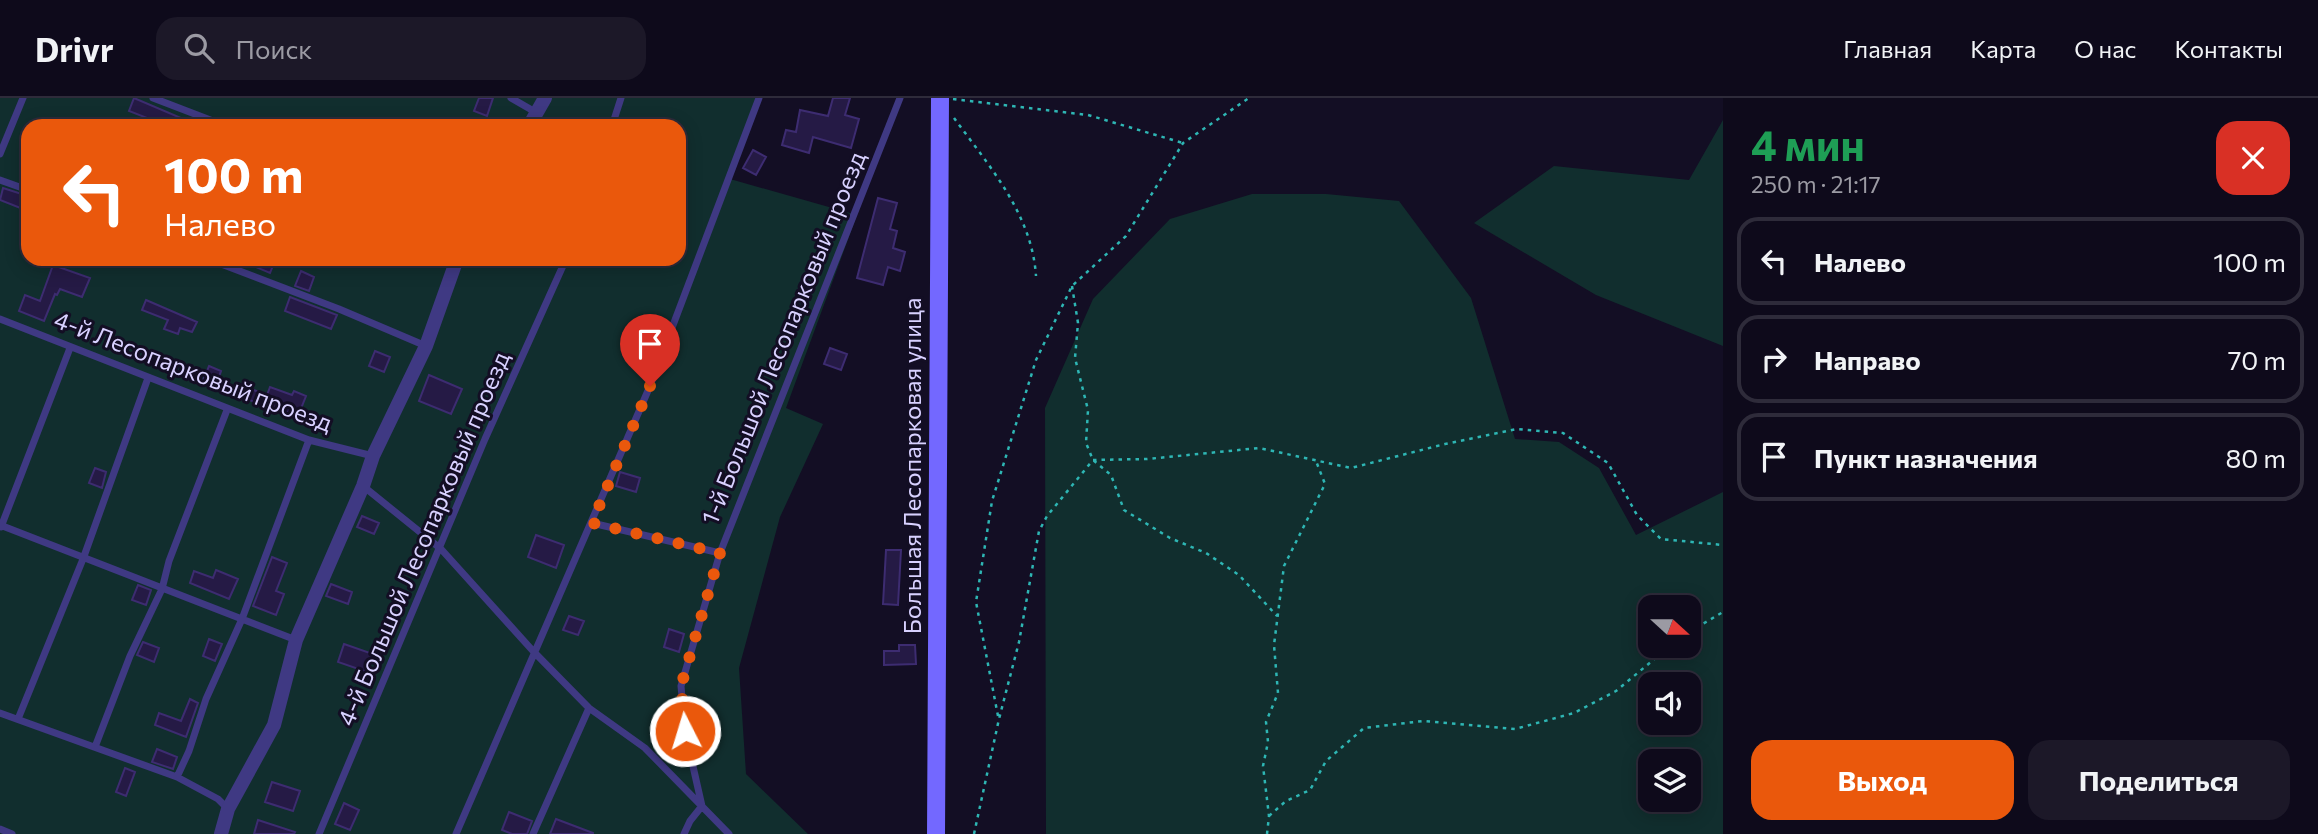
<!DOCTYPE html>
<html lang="ru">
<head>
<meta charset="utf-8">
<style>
	body { margin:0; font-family:Commissioner,sans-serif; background:#1c1828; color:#f1f3f6; height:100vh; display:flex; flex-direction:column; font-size:26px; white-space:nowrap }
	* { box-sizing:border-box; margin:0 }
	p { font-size:23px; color:#9b9aa3 }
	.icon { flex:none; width:38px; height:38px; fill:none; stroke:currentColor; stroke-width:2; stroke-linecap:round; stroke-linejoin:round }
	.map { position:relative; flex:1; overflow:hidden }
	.panel { display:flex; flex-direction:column; background:#0e0a1b; width:595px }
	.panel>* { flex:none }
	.guide { position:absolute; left:21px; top:21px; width:665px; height:147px; border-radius:21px; box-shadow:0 4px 18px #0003,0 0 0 2px #2e2b3a; background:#ea580c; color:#fff; overflow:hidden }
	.needle { width:46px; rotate:111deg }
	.controls { position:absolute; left:1638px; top:497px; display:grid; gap:14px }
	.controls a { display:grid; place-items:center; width:63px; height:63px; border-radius:14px; background:#0e0a1b; box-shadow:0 4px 18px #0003,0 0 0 2px #2e2b3a; font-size:35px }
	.pin { position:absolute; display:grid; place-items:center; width:60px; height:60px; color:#fff; margin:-72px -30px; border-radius:50% 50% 50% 0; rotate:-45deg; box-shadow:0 0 7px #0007 }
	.pin .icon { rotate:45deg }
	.me { position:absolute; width:77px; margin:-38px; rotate:355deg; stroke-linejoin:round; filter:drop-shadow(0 0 5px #0008) }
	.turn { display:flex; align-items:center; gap:24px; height:147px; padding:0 28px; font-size:32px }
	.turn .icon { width:91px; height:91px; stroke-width:2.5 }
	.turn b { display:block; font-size:49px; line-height:60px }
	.round { display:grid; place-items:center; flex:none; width:74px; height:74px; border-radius:21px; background:#1c1828 }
	.overview { display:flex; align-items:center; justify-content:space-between; height:119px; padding:0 28px }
	h1 { font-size:42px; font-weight:700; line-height:52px; color:#1e9e55 }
	.action { display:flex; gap:14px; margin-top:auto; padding:14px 28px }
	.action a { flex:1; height:80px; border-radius:21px; background:#ea580c; color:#fff; font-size:28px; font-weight:700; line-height:80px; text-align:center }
	.action a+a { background:#1c1828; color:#f1f3f6 }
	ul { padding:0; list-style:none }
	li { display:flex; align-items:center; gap:21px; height:88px; margin:0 14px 10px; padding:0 14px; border:4px solid #2e2b3a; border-radius:21px }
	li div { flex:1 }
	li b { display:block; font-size:26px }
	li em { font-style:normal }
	header { display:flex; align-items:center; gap:42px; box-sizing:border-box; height:98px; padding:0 35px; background:#0e0a1b; border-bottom:2px solid #2e2b3a }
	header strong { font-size:33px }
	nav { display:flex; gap:38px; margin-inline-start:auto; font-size:24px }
	.search { width:490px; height:63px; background:#1c1828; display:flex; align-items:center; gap:18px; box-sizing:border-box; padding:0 24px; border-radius:21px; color:#9b9aa3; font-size:26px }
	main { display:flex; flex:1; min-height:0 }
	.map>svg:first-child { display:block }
</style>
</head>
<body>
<header>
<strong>Drivr</strong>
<div class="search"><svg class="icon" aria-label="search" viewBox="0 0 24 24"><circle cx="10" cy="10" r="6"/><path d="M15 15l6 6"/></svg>Поиск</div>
<nav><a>Главная</a><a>Карта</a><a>О нас</a><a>Контакты</a></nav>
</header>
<main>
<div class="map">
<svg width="1723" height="736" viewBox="0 0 1723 736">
	<rect width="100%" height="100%" fill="#130e24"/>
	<!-- green -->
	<path fill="#112e2e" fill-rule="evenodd" d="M 0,0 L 760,0 L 730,81 L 857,117 L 786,310 L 823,326 L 780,419 L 739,570 L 746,676 L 808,736 L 0,736 ZM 28,28 L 679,28 L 679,161 L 28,161 Z
		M 1723,22 L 1723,248 L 1596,197 L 1474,125 L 1554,68 L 1689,82 Z
		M 1252,96 L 1326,96 L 1399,103 L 1471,200 L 1515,341 L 1559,344 L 1599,370 L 1636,437 L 1723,394 L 1723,736 L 1046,736 L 1045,310 L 1093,201 L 1170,121 ZM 1689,509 L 1689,548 L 1650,548 L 1650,509 ZM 1650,586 L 1689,586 L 1689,625 L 1650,625 ZM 1650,663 L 1689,663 L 1689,702 L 1650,702 Z"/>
	<!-- building -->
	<path fill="#251a45" stroke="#3d2c71" stroke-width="2" d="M 134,0 L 181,20 L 178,28 L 159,28 L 160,25 L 129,13 Z
		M 479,0 L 493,0 L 487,18 L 474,13 Z
		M 833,0 L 850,0 L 845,17 L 859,21 L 851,50 L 813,39 L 809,55 L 782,47 L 786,32 L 796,34 L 800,12 L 828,18 Z
		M 753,52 L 766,59 L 756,77 L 743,70 Z
		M 3,90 L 28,98 L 28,113 L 0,102 Z
		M 878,100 L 897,105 L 890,131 L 897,133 L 893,150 L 905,154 L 900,173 L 888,169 L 883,187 L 857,180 Z
		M 237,161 L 264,161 L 274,165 L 270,175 Z
		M 53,167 L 90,180 L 82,199 L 60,191 L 57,197 L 55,196 L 44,223 L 19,213 L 25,197 L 40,203 Z
		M 301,173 L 314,179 L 309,193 L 295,188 Z
		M 290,199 L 337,217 L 331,231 L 285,213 Z
		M 146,202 L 197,224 L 192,234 L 180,230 L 178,236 L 164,231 L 168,222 L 142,212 Z
		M 830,250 L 847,256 L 841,272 L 824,266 Z
		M 375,253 L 390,259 L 384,274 L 369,268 Z
		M 209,268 L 221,273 L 215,290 L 202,285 Z
		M 429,277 L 462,291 L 451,316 L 419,303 Z
		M 238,286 L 267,297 L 270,289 L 292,297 L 294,293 L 306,298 L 298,318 L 234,297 Z
		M 95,370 L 106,374 L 102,390 L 89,385 Z
		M 620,374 L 640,380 L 636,394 L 616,388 Z
		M 362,418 L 379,425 L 374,436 L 357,429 Z
		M 536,437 L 564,447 L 556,470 L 528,459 Z
		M 886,452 L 901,452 L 898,507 L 883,506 Z
		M 272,459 L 287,465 L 276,493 L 284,496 L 276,517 L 253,508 Z
		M 216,472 L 238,481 L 229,501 L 190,485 L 194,473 L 213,480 Z
		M 331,486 L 352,494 L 348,506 L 326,498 Z
		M 138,487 L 151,492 L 146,507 L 132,502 Z
		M 569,518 L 584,523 L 578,537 L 563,532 Z
		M 669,531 L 684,536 L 679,554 L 664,549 Z
		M 209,541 L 222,546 L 215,563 L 203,558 Z
		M 143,544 L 159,550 L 154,564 L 137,557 Z
		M 344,546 L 373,556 L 367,574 L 338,564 Z
		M 899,547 L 915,547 L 916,566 L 884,567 L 884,553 L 899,553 Z
		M 190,601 L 198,605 L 186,639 L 155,627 L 159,615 L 181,623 Z
		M 157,651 L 177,659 L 173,671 L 152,664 Z
		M 125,670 L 135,674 L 126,698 L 116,694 Z
		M 272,684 L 300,693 L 293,713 L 265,704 Z
		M 344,705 L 359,712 L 350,732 L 335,726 Z
		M 509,714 L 532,723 L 527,736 L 512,736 L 502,732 Z
		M 556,721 L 593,735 L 593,736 L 550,736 Z
		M 258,722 L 295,734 L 294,736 L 254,736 Z"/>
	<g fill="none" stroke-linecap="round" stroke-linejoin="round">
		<!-- path -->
		<path stroke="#2eb6b4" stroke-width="2.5" stroke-dasharray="3.5 5" stroke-linecap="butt" d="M 953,1 L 1088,17 L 1183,45
			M 954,20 C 989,68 1032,116 1036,178
			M 1072,188 L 1078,225 L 1075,260 L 1088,312 L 1086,345 L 1093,362 L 1111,377 L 1124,412 L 1170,440 L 1206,455 L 1239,477 L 1277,518
			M 1689,534 L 1723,514
			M 998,618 L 976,504 L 992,403 L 1036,262 L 1072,188 L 1126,138 L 1183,45 L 1249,0
			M 1269,718 L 1286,703 L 1310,692 L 1326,663 L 1364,630 L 1423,623 L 1515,631 L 1574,615 L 1616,593 L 1670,548
			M 974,736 L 999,621 L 1019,544 L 1039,433 L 1047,418 L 1093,362 L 1147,361 L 1259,350 L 1351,370 L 1445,346 L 1517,331 L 1563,335 L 1608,365 L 1637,417 L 1661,441 L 1723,447
			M 1267,736 L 1269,718 L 1263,668 L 1268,644 L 1266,624 L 1278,595 L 1274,547 L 1284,468 L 1325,386 L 1316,363"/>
		<!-- lane -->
		<path stroke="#3f3983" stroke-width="7" d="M 153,0 L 226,28
			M 511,0 L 537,15
			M 612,28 L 621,0
			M 0,56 L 23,0
			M 0,82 L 28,92
			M 208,161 L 339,211 L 426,248
			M 0,221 L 309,342 L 373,358
			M 363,388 L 441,451 L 533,553 L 589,610 L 645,650 L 729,736
			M 592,425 L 720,455
			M 0,427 L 296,542
			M 1,429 L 70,250
			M 0,615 L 177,679 L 218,701 L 228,711
			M 18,621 L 83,461 L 148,280
			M 95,649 L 130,558 L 162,491 L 169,463 L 227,312
			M 177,679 L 189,653 L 206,601 L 242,521 L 309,342
			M 0,731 L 12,736
			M 319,736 L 485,341 L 566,161
			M 456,736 L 650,288 L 759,0
			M 533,736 L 589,610
			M 684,736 L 690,723 L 702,708 L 685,633 L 681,588 L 720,455 L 900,0"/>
		<!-- street -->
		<path stroke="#3f3983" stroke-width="14" d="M 529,28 L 545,0
			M 221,736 L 228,711 L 274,627 L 296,542 L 363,388 L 373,358 L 426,248 L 457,161"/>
		<!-- secondary -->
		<path stroke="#7368ff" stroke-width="18" d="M 936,736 L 940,0"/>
	</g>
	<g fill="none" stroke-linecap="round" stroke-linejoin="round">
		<!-- route -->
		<path stroke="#ea580c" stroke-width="12" stroke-dasharray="0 21.6" d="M 650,288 L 592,425 L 720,455 L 681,588 L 685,633"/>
	</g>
	<g text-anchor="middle" stroke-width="6" stroke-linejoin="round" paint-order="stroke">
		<!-- street labels -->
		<g font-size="24" fill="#d8d1ff" stroke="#130e24">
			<text transform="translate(784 240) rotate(-68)" y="8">1-й Большой Лесопарковый проезд</text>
			<text transform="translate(193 274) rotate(21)" y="8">4-й Лесопарковый проезд</text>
			<text transform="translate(913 368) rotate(-90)" y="8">Большая Лесопарковая улица</text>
			<text transform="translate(424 441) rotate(-67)" y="8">4-й Большой Лесопарковый проезд</text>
		</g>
	</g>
</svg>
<div class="controls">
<a><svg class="needle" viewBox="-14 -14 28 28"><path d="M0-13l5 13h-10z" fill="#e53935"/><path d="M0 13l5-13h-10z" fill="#9b9aa3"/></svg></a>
<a><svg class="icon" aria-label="sound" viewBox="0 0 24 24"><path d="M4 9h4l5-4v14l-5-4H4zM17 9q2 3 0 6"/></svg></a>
<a><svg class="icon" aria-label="layers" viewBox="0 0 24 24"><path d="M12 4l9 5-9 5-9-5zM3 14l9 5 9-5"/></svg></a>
</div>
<div class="pin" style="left:650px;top:288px;background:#d93025"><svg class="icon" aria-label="arrive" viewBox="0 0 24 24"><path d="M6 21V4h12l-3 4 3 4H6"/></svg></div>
<svg class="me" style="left:685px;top:633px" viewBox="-20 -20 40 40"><circle r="17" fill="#ea580c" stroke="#fff" stroke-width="3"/><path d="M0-11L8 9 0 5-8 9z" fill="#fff"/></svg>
<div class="guide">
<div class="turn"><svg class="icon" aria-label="left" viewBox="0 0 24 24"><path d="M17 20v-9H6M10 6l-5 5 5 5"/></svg><div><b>100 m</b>Налево</div></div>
</div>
</div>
<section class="panel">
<div class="overview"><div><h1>4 мин</h1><p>250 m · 21:17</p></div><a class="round" style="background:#d93025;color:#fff"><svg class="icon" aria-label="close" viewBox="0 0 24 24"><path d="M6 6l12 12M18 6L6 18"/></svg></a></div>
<ul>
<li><svg class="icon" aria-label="left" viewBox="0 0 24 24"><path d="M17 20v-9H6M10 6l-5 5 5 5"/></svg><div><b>Налево</b></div><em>100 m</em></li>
<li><svg class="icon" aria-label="right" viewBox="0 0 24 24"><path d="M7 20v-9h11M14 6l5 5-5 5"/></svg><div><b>Направо</b></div><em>70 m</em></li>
<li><svg class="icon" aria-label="arrive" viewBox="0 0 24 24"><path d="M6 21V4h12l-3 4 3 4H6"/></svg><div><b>Пункт назначения</b></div><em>80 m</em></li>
</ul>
<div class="action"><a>Выход</a><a>Поделиться</a></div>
</section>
</main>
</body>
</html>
